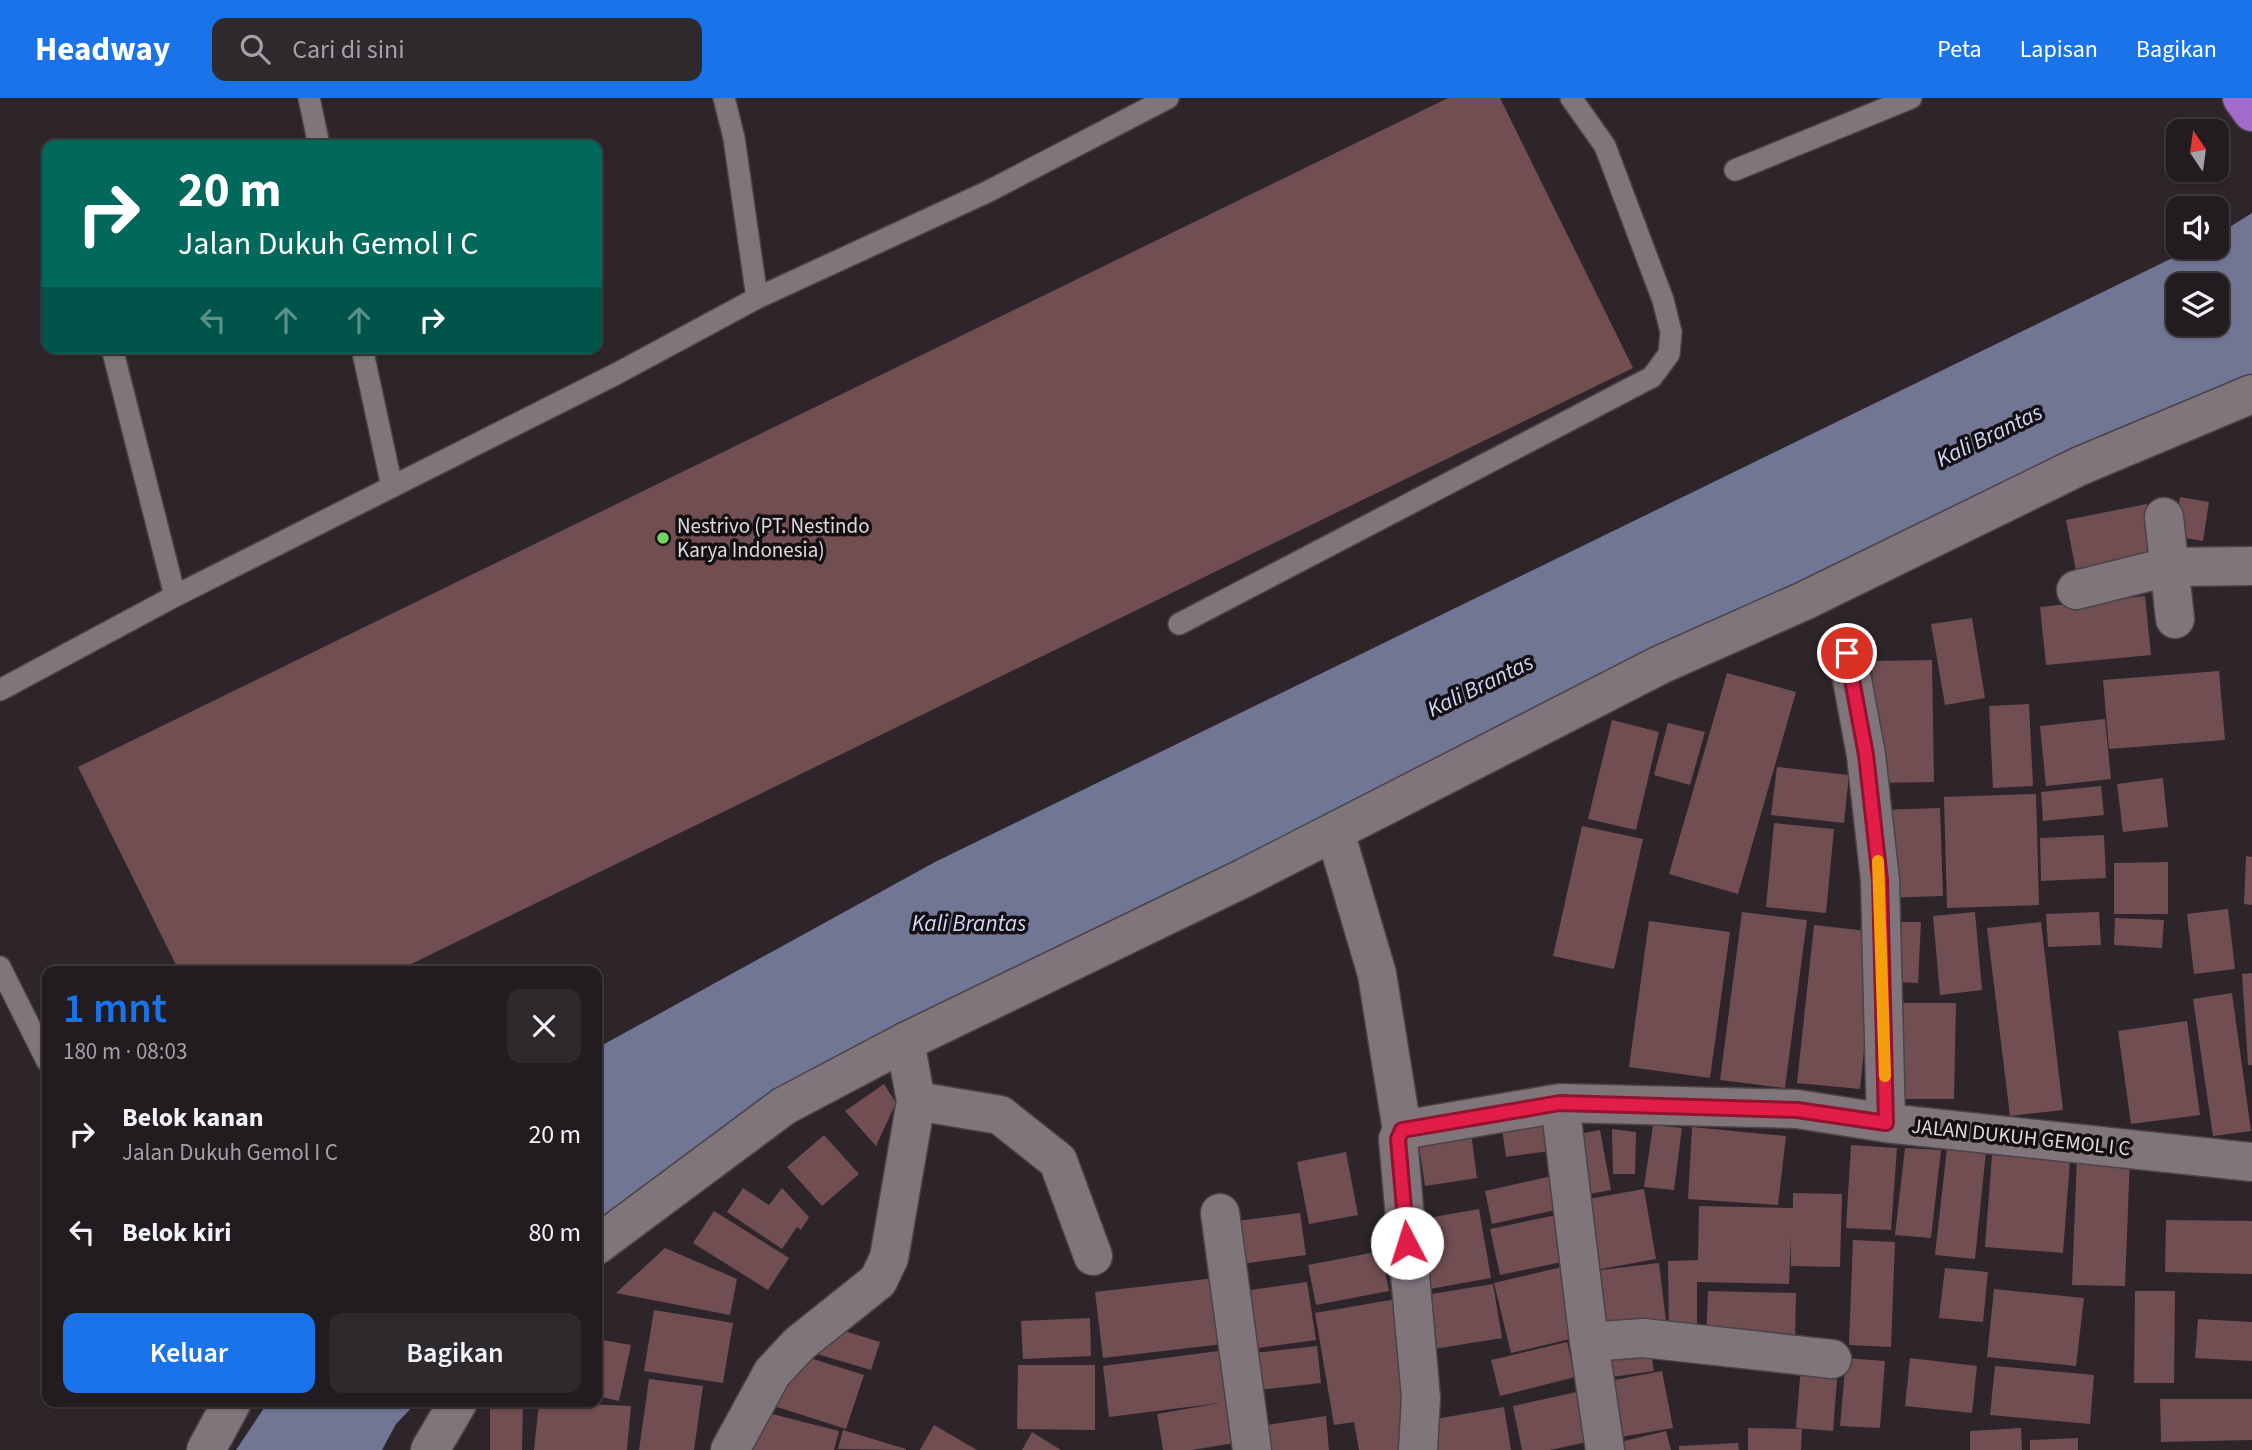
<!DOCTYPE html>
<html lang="id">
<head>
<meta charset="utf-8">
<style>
	body { margin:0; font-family:"Source Sans 3",sans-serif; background:#2e292d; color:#f1f3f6; height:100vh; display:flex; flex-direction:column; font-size:26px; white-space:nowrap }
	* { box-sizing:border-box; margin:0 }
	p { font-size:23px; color:#a2a1a5 }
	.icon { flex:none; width:38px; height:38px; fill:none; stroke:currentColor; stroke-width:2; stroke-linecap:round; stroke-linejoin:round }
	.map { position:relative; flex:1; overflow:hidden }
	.details { position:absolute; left:42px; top:868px; width:560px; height:441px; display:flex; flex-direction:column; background:#221c20; border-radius:14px; box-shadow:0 2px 5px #0004,0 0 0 2px #3f3a3e }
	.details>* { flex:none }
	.guide { position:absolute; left:42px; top:42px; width:560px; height:214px; border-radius:14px; box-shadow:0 2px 5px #0004,0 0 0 2px #3f3a3e; background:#00695c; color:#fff; overflow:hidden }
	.needle { width:46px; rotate:347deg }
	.controls { position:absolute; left:2166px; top:21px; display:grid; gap:14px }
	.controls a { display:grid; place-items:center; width:63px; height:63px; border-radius:14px; background:#221c20; box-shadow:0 2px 5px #0004,0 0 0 2px #3f3a3e; font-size:35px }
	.pin { position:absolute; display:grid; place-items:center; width:60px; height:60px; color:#fff; margin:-30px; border:4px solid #fff; border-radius:50%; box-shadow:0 2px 7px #0007 }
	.me { position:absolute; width:77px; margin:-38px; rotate:355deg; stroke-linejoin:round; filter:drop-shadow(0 0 5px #0008) }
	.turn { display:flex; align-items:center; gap:24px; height:147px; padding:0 21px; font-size:32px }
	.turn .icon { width:91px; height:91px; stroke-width:2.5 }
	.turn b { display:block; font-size:49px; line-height:60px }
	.lanes { display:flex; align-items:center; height:66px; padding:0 21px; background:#0003; justify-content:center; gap:35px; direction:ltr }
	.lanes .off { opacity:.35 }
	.round { display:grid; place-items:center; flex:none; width:74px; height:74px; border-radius:14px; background:#2e292d }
	.summary { display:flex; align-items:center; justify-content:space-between; height:119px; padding:0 21px }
	h1 { font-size:42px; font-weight:600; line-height:52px; color:#1a73e8 }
	.action { display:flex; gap:14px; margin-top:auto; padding:14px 21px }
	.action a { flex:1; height:80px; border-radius:14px; background:#1a73e8; color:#fff; font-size:28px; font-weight:600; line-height:80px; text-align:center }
	.action a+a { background:#2e292d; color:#f1f3f6 }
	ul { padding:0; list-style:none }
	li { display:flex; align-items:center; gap:21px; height:98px; padding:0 21px }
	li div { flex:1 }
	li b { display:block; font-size:26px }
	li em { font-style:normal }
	header { display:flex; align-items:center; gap:42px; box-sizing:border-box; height:98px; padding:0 35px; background:#1a73e8; color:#fff }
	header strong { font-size:33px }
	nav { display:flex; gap:38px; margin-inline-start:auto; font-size:24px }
	.search { width:490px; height:63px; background:#2e292d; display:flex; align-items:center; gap:18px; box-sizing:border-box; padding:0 24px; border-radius:14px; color:#a2a1a5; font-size:26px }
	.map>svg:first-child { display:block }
</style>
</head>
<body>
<header>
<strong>Headway</strong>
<div class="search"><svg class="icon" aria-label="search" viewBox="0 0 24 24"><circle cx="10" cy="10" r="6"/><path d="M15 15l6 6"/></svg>Cari di sini</div>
<nav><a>Peta</a><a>Lapisan</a><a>Bagikan</a></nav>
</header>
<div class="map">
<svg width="2252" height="1352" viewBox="0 0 2252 1352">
	<rect width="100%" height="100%" fill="#2e252b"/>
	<!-- water -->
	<path fill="#707694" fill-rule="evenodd" d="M 2252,115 L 2252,277 L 1642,560 L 792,991 L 597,1123 L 597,950 L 935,764 L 2195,149 L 2217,149 L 2217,137 ZM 2179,187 L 2217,187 L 2217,226 L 2179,226 Z
		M 268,1304 L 417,1304 L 396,1326 L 382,1352 L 236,1352 Z"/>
	<!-- building -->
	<path fill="#704e51" d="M 1448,0 L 1500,0 L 1633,270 L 397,873 L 179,873 L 78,669 Z
		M 2180,399 L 2209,404 L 2203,443 L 2174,438 Z
		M 2147,406 L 2159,467 L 2078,483 L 2066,422 Z
		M 2145,498 L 2151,557 L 2046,567 L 2040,509 Z
		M 1972,520 L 1985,600 L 1945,607 L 1931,526 Z
		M 1932,562 L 1934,684 L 1874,685 L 1872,563 Z
		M 2219,573 L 2225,642 L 2109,651 L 2103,582 Z
		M 1727,575 L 1796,594 L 1738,796 L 1669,776 Z
		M 2029,606 L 2033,688 L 1993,690 L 1989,608 Z
		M 2105,621 L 2111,681 L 2046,688 L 2040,628 Z
		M 1612,622 L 1659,634 L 1636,732 L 1588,721 Z
		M 1668,625 L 1705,634 L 1690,687 L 1654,677 Z
		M 1777,669 L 1849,677 L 1844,725 L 1771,717 Z
		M 2163,680 L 2168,729 L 2123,734 L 2117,686 Z
		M 2101,688 L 2104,717 L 2043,723 L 2041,694 Z
		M 2036,696 L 2039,807 L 1947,810 L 1944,699 Z
		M 1940,710 L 1943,798 L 1882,800 L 1880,712 Z
		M 1774,725 L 1834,731 L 1826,815 L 1766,809 Z
		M 1582,728 L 1643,741 L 1614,871 L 1553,858 Z
		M 2104,737 L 2106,780 L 2041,783 L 2040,740 Z
		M 2246,758 L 2252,759 L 2252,807 L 2244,806 Z
		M 2168,764 L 2168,816 L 2114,816 L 2114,765 Z
		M 2228,811 L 2235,871 L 2194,876 L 2187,816 Z
		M 1742,814 L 1807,822 L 1785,990 L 1720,982 Z
		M 1975,814 L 1982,892 L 1940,897 L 1933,818 Z
		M 2099,814 L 2101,847 L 2048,849 L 2046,816 Z
		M 2115,820 L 2164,822 L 2162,850 L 2114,847 Z
		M 1649,823 L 1730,834 L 1710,980 L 1629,969 Z
		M 1896,824 L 1921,824 L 1918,885 L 1893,884 Z
		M 2041,824 L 2063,1012 L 2010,1018 L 1987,830 Z
		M 1814,827 L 1876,834 L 1860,991 L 1797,985 Z
		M 2252,875 L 2252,967 L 2248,967 L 2242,876 Z
		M 2232,895 L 2251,1033 L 2213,1038 L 2193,901 Z
		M 1897,905 L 1956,905 L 1954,1001 L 1897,1001 Z
		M 2187,923 L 2200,1017 L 2131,1026 L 2118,933 Z
		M 884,986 L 896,1005 L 876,1048 L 845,1013 Z
		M 1559,1016 L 1564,1051 L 1506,1059 L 1501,1024 Z
		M 1653,1027 L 1682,1030 L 1674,1092 L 1644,1089 Z
		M 1692,1029 L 1786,1038 L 1778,1107 L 1688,1101 Z
		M 1612,1031 L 1636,1034 L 1635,1076 L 1613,1076 Z
		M 1600,1032 L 1611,1092 L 1579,1098 L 1569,1038 Z
		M 1471,1034 L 1477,1080 L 1425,1088 L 1418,1042 Z
		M 824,1037 L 859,1076 L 822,1108 L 787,1069 Z
		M 1851,1047 L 1897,1050 L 1891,1132 L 1846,1130 Z
		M 1905,1050 L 1941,1052 L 1931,1140 L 1895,1137 Z
		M 1947,1050 L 1986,1054 L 1975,1161 L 1935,1157 Z
		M 1346,1054 L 1358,1117 L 1309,1126 L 1297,1064 Z
		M 1992,1057 L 2070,1063 L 2063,1155 L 1985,1149 Z
		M 2077,1057 L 2130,1059 L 2125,1188 L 2072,1187 Z
		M 1561,1076 L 1569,1109 L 1492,1126 L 1485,1093 Z
		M 743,1090 L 769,1107 L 782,1090 L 809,1119 L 801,1132 L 797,1129 L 782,1151 L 727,1114 Z
		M 1644,1091 L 1656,1161 L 1590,1173 L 1577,1103 Z
		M 1793,1095 L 1842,1096 L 1840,1169 L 1791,1168 L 1791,1139 L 1789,1186 L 1697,1184 L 1697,1236 L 1669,1237 L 1668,1163 L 1698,1162 L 1699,1108 L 1793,1110 Z
		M 1479,1111 L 1491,1180 L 1424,1192 L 1411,1123 Z
		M 714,1113 L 789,1160 L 768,1192 L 693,1145 Z
		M 1300,1115 L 1306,1157 L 1234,1167 L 1228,1124 Z
		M 1566,1115 L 1576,1161 L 1500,1177 L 1490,1131 Z
		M 2166,1122 L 2252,1123 L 2252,1176 L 2165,1174 Z
		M 1853,1142 L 1895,1144 L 1891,1249 L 1849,1247 Z
		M 665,1150 L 737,1181 L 730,1217 L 616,1195 Z
		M 1381,1153 L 1389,1193 L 1316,1207 L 1308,1167 Z
		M 1659,1165 L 1666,1223 L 1591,1232 L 1584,1174 Z
		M 1570,1167 L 1587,1237 L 1511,1255 L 1494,1185 Z
		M 1945,1170 L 1988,1174 L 1983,1224 L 1939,1220 Z
		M 1224,1179 L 1232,1245 L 1103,1260 L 1095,1194 Z
		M 1307,1184 L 1316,1242 L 1251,1251 L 1243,1193 Z
		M 1493,1186 L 1502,1240 L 1434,1251 L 1425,1197 Z
		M 1994,1191 L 2084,1200 L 2076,1268 L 1987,1259 Z
		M 1708,1193 L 1796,1195 L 1795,1245 L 1706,1244 Z
		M 2135,1193 L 2175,1193 L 2174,1285 L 2134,1285 Z
		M 1396,1201 L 1415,1313 L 1408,1352 L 1359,1352 L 1354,1324 L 1334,1327 L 1315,1215 Z
		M 654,1212 L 733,1225 L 723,1285 L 644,1273 Z
		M 1090,1220 L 1091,1258 L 1023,1261 L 1021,1223 Z
		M 2198,1221 L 2252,1224 L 2252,1263 L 2195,1260 Z
		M 825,1227 L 880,1244 L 871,1272 L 817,1256 Z
		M 597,1241 L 631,1247 L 619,1303 L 597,1298 Z
		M 1567,1244 L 1575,1279 L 1500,1298 L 1491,1262 Z
		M 1649,1245 L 1654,1273 L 1605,1280 L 1601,1253 Z
		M 1317,1248 L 1321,1285 L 1249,1293 L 1245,1256 Z
		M 1234,1251 L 1247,1343 L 1192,1352 L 1163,1352 L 1157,1316 L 1220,1305 L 1109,1319 L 1103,1268 Z
		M 794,1255 L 864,1277 L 846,1331 L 777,1309 Z
		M 1846,1260 L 1885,1263 L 1880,1330 L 1840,1328 Z
		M 1910,1260 L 1977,1268 L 1972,1315 L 1905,1308 Z
		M 1801,1266 L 1838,1269 L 1833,1333 L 1796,1330 Z
		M 1018,1267 L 1095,1267 L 1095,1332 L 1017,1331 Z
		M 1995,1268 L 2094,1277 L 2090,1326 L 1990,1317 Z
		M 1662,1273 L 1673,1330 L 1609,1341 L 1598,1285 Z
		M 649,1281 L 703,1288 L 694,1352 L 639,1352 Z
		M 1586,1292 L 1596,1342 L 1550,1352 L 1522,1352 L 1513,1308 Z
		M 2160,1301 L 2252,1301 L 2252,1342 L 2161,1344 Z
		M 490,1304 L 523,1304 L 522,1352 L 490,1352 Z
		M 539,1304 L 631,1308 L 627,1352 L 534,1352 Z
		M 1504,1309 L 1511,1352 L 1430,1352 L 1424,1323 Z
		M 752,1311 L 839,1333 L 834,1352 L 741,1352 Z
		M 1326,1318 L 1329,1352 L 1271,1352 L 1267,1327 Z
		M 934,1327 L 977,1352 L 920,1352 Z
		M 1748,1330 L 1802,1331 L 1801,1352 L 1748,1352 Z
		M 2021,1330 L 2022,1352 L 1970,1352 L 1970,1333 Z
		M 843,1332 L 906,1351 L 906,1352 L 838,1351 Z
		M 1666,1333 L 1671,1352 L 1608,1352 L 1607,1347 Z
		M 1032,1334 L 1061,1352 L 1022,1352 Z
		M 2078,1340 L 2078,1352 L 2030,1352 L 2030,1342 Z
		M 1738,1345 L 1739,1352 L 1679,1352 L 1679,1348 Z"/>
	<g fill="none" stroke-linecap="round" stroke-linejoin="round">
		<defs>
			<path id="lane" d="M 309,0 L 319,47
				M 724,0 L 734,40 L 757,200
				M 1735,72 L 1911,0
				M 112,250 L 175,498
				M 362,250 L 392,389
				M 1179,526 L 1652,279 L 1669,256 L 1671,234 L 1663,202 L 1605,48 L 1571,0
				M 0,592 L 175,498 L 616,276 L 757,200 L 987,94 L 1168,0
				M 0,869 L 47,963"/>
			<path id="street" d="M 2164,419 L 2175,521
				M 2076,492 L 2168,469 L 2252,468
				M 1847,555 L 1866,657 L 1880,782 L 1886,1025
				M 1335,734 L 1377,876 L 1402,1032
				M 916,1003 L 1000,1017 L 1058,1063 L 1093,1158
				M 1560,1005 L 1589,1244
				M 1402,1032 L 1560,1005 L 1797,1011 L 1886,1025 L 2252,1064
				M 1402,1032 L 1398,1041 L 1421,1300 L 1418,1352
				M 1220,1115 L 1252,1352
				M 597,1147 L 784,1008 L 905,944 L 1244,780 L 1660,567 L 1804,503 L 2080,368 L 2252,296
				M 206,1352 L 232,1304
				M 430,1352 L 458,1304
				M 730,1352 L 772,1275 L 799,1246 L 878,1183 L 889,1160 L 916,1003 L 905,944
				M 1605,1352 L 1589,1244 L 1643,1240 L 1832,1261"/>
			<path id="highway" d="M 2242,0 L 2252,14"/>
		</defs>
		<!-- lane casing -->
		<use href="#lane" stroke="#4a4347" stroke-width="24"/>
		<!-- street casing -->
		<use href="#street" stroke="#4a4347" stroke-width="41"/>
		<!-- highway casing -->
		<use href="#highway" stroke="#4a4347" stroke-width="41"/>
		<!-- lane -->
		<use href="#lane" stroke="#81757c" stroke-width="21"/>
		<!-- street -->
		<use href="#street" stroke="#81757c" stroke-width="38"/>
		<!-- highway -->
		<use href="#highway" stroke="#a16ccc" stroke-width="38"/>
	</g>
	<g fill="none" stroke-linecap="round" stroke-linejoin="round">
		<defs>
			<path id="route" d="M 1407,1145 L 1398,1041 L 1402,1032 L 1560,1005 L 1797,1012 L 1886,1025 L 1880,782 L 1866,657 L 1847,555"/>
		</defs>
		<!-- route casing -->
		<use href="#route" stroke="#92132f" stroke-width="18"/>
		<!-- route -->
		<use href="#route" stroke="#e11d48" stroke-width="12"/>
		<!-- slow -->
		<path stroke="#f59e0b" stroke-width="12" d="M 1878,763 L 1885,978"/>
	</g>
	<!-- markers -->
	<circle fill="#75d25b" stroke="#140f12" stroke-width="2.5" cx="663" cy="440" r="7"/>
	<g text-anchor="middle" stroke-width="7" stroke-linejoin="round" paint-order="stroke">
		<!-- poi labels -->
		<g font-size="21" fill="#dfd8dc" stroke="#140f12" text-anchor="start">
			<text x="677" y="435">Nestrivo (PT. Nestindo<tspan x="677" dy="24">Karya Indonesia)</tspan></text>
		</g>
		<!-- street labels -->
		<g font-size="21" fill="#dfd8dc" stroke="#140f12">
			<text transform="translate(2021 1039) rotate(6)" y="7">JALAN DUKUH GEMOL I C</text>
		</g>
		<!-- water labels -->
		<g font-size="23" font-style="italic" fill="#d2d9fa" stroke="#140f12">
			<text transform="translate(1989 337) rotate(-26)" y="8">Kali Brantas</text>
			<text transform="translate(1480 587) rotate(-26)" y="8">Kali Brantas</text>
			<text x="969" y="833">Kali Brantas</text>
		</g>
	</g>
</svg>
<div class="controls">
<a><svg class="needle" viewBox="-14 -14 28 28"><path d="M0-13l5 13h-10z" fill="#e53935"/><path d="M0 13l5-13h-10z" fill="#a2a1a5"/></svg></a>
<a><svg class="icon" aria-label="sound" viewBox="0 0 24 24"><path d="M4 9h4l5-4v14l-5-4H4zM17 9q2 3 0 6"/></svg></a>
<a><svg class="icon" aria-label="layers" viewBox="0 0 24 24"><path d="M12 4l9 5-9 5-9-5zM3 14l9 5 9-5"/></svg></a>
</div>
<div class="pin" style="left:1847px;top:555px;background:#d93025"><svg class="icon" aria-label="arrive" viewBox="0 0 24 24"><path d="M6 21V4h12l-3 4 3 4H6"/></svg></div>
<svg class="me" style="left:1407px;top:1145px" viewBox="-20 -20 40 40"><circle r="19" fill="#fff"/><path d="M0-13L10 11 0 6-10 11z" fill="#e11d48"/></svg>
<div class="guide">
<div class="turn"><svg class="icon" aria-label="right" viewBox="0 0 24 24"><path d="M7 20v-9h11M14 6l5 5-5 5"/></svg><div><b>20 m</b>Jalan Dukuh Gemol I C</div></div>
<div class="lanes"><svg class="icon off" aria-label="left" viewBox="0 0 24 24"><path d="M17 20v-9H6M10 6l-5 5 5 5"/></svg><svg class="icon off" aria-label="ahead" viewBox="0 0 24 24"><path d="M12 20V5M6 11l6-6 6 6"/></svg><svg class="icon off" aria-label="ahead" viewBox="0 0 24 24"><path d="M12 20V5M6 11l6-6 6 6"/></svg><svg class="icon" aria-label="right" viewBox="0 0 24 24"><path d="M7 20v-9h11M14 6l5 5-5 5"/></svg></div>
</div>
<section class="details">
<div class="summary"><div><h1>1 mnt</h1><p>180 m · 08:03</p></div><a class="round"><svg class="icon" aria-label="close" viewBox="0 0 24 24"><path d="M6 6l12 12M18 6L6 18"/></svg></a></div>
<ul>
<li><svg class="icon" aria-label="right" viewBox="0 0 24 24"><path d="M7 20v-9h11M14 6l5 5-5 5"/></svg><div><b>Belok kanan</b><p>Jalan Dukuh Gemol I C</p></div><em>20 m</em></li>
<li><svg class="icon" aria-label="left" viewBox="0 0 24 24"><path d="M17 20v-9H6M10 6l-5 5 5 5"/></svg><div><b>Belok kiri</b></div><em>80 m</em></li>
</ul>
<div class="action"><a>Keluar</a><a>Bagikan</a></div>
</section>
</div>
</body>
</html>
